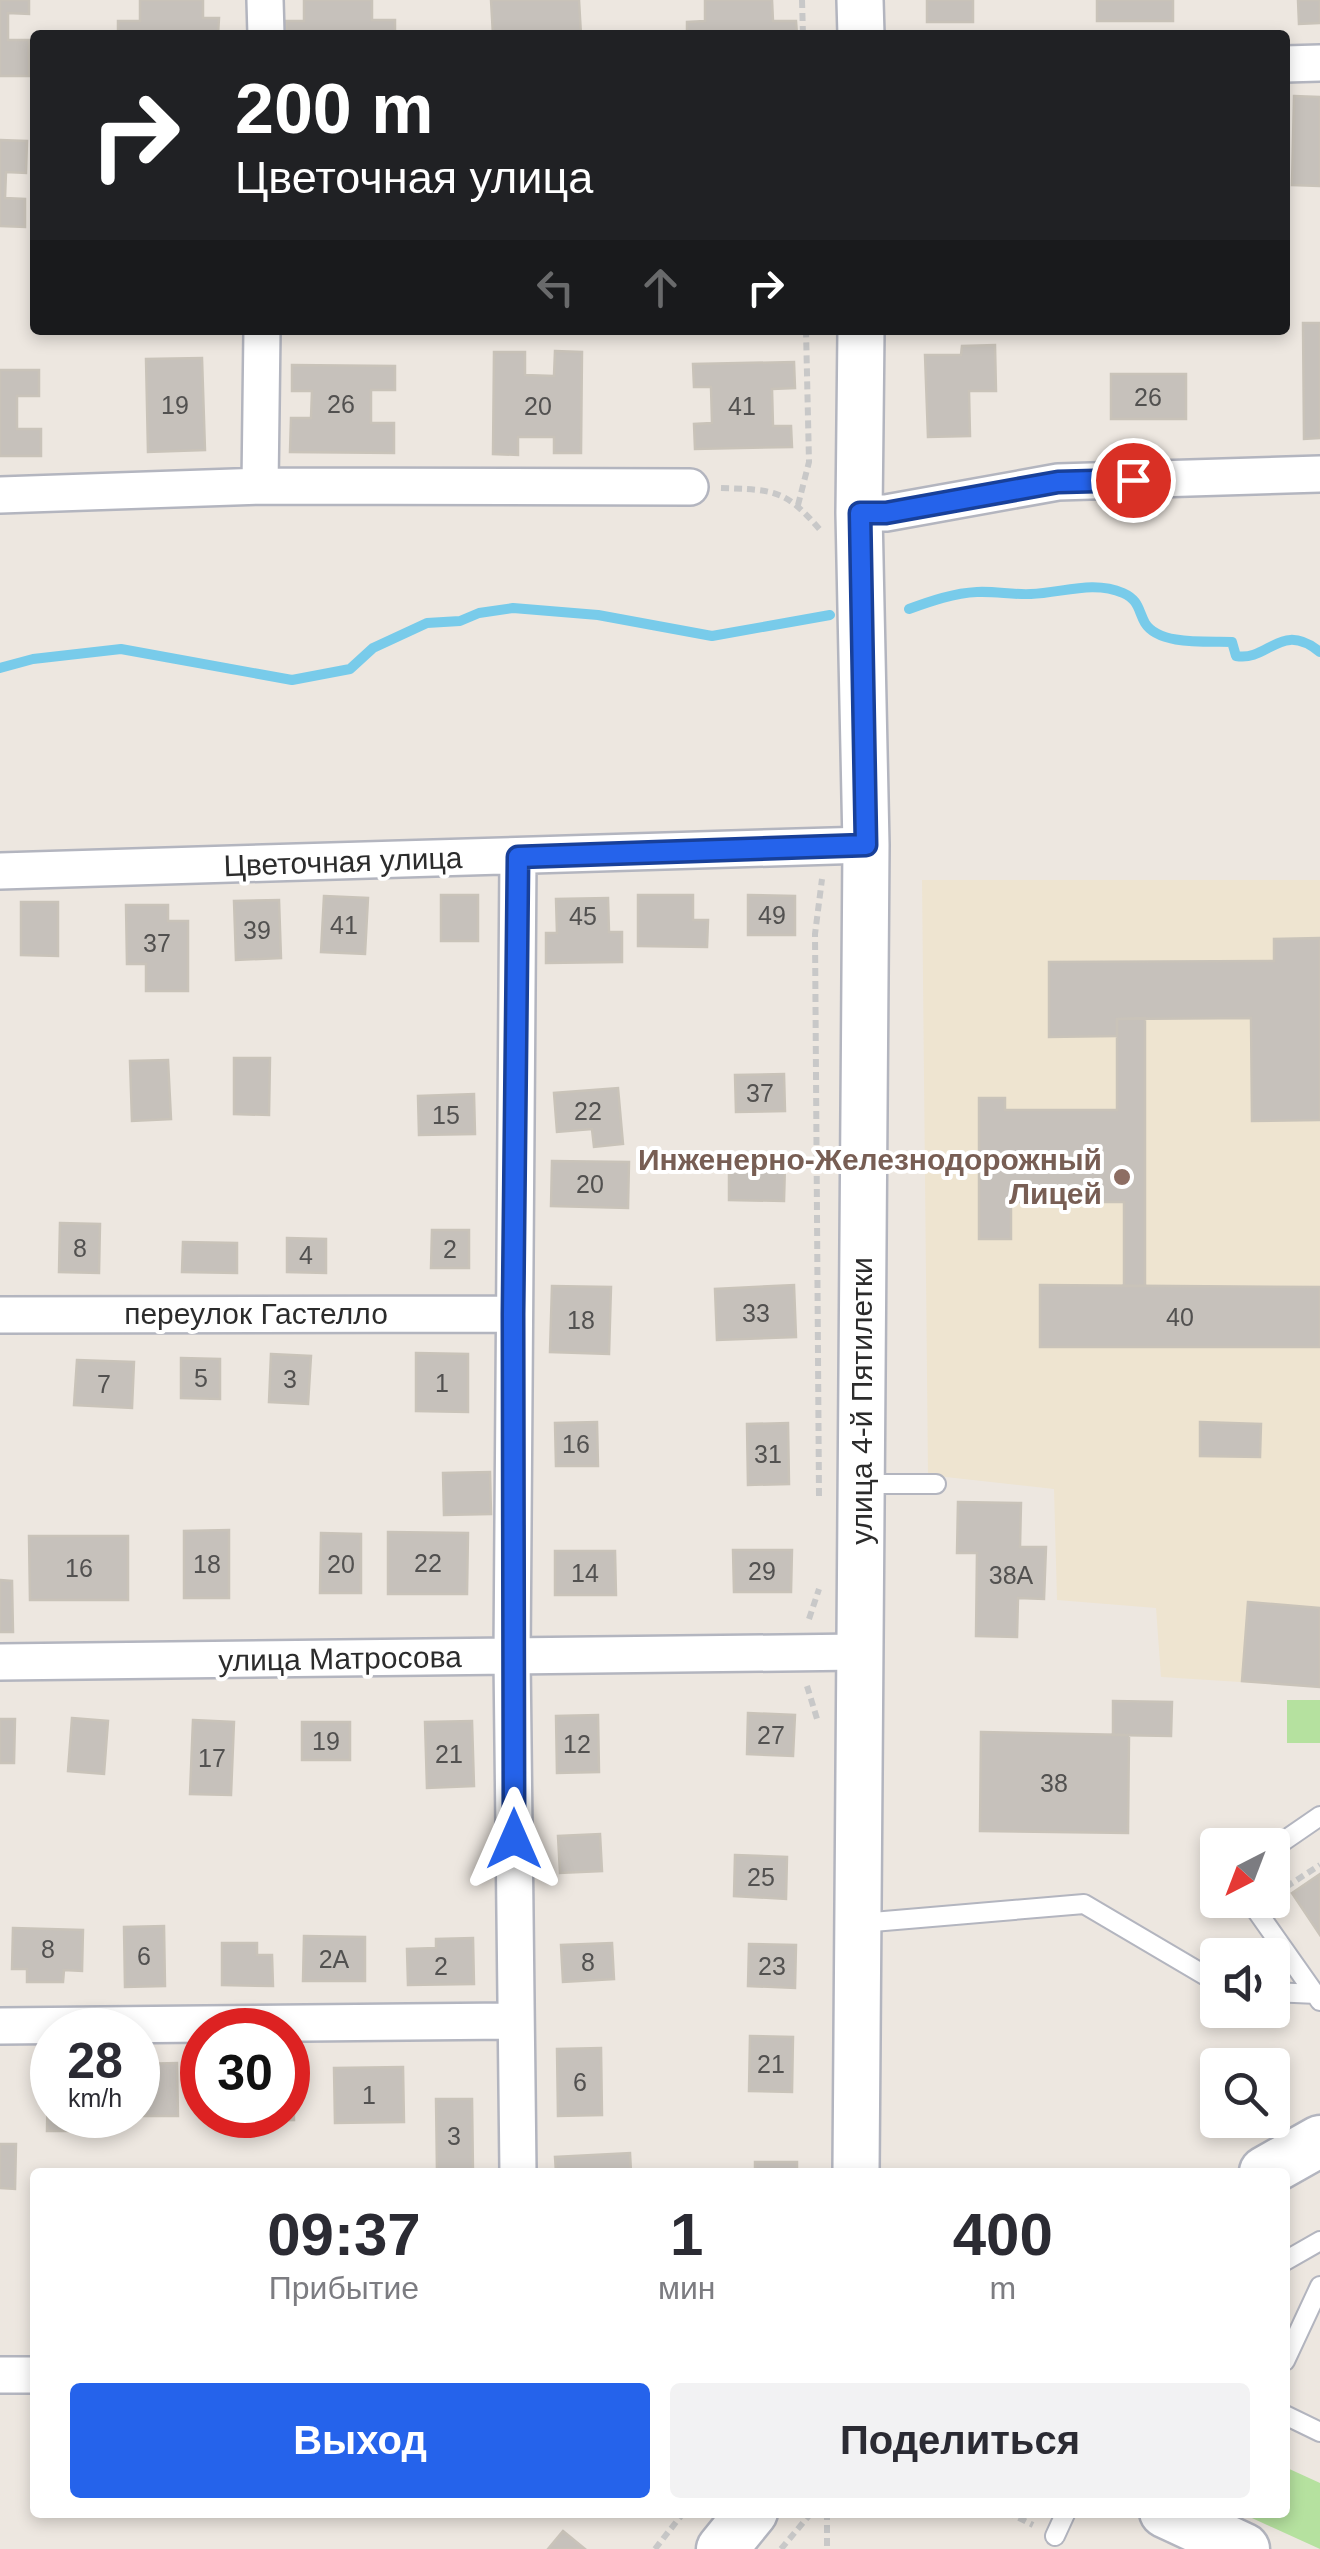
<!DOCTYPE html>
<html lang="ru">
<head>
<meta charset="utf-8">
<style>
	body { margin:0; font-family:Arial,sans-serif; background:#f2f2f3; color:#2b2b33; height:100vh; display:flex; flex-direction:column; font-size:38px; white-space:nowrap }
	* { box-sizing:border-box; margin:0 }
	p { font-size:32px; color:#7c7c81 }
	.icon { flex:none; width:55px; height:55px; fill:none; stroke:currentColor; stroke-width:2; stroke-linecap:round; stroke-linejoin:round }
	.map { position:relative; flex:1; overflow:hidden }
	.panel { position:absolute; left:30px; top:2168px; width:1260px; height:350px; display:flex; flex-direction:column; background:#fff; border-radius:10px; box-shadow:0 5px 15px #0003 }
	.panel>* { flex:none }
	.banner { position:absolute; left:30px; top:30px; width:1260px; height:305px; border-radius:10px; box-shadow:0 5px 15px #0003; background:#202124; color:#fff; overflow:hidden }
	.needle { width:65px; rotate:222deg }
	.fabs { position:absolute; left:1200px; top:1828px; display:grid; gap:20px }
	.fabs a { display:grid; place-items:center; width:90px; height:90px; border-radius:10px; background:#fff; box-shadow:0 5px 15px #0003; font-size:50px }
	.speed { position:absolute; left:30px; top:2008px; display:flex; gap:20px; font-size:50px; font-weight:700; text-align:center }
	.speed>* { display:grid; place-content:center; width:130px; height:130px; border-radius:50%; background:#fff; box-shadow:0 5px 15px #0003; line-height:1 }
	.speed small { font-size:25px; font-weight:400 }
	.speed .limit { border:15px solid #d22; background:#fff; color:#111 }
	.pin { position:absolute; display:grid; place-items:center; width:85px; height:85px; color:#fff; margin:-42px; border:5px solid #fff; border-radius:50%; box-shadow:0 2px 10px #0007 }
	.me { position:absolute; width:110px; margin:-55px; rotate:0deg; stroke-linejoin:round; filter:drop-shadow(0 0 8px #0008) }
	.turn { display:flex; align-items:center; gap:35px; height:210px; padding:0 40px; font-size:45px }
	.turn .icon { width:130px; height:130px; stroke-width:2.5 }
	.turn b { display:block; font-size:70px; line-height:85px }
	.lanes { display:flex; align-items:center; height:95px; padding:0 40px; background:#0003; justify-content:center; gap:50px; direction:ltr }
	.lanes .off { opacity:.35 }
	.eta { display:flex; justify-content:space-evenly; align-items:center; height:170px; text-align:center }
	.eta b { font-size:60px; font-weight:700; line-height:70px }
	.button { display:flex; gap:20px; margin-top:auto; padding:20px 40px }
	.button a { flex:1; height:115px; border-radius:10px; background:#2563eb; color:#fff; font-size:40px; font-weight:700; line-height:115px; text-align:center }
	.button a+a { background:#f2f2f3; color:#2b2b33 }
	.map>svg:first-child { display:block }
</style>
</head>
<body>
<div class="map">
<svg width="1320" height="2549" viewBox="0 0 1320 2549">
	<rect width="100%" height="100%" fill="#ede7e0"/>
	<!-- education -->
	<path fill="#eee4d0" d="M 922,880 L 1320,880 L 1320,1687 L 1161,1677 L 1156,1608 L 1057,1600 L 1054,1489 L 928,1475 Z"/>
	<!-- green -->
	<path fill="#b5e19f" d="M 1287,1700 L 1320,1700 L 1320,1743 L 1287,1743 Z
		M 1285,2467 L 1320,2483 L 1320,2549 L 1241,2513 L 1285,2512 Z"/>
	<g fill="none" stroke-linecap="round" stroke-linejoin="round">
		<!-- stream -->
		<path stroke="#78cbea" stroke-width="10" d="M 909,609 C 931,601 954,593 977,592 C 995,591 1013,595 1031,594 C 1062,593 1093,580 1123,593 C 1139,600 1138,610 1145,623 C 1159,646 1208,641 1232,642 L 1236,656 C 1269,662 1280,620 1320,652
			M 0,668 L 33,659 L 121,649 L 292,680 L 350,669 L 373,648 L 427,623 L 460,621 L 479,613 L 513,608 L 598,615 L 712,636 L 830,615"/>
	</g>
	<!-- building -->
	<path fill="#c6c1bb" stroke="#c9c3b9" stroke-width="2.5" d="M 0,0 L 29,0 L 29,14 L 8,13 L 8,40 L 29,40 L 29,76 L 0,76 Z
		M 140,0 L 203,0 L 203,18 L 219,18 L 218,35 L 118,35 L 118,21 L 140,21 Z
		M 304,0 L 372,0 L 372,20 L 395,20 L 395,35 L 287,35 L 286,21 L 304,21 Z
		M 491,0 L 579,0 L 581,35 L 493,35 Z
		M 705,0 L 772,0 L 773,21 L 796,21 L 797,35 L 687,35 L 687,22 L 705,21 Z
		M 927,0 L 973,0 L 973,22 L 927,22 Z
		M 1097,0 L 1173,0 L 1173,21 L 1097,21 Z
		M 1298,0 L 1320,0 L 1320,23 L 1299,24 Z
		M 1294,96 L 1320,97 L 1320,186 L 1292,185 Z
		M 0,140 L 27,141 L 26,173 L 6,172 L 5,198 L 25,199 L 25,227 L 0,226 Z
		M 1303,323 L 1320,323 L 1320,438 L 1304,439 Z
		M 995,345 L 996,391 L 969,391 L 970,436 L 928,437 L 925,355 L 961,355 L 962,346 Z
		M 555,351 L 582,352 L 581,453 L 554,453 L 554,437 L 518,437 L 518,455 L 493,454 L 494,352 L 525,352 L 525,375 L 554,376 Z
		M 202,358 L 205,450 L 148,452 L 146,359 Z
		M 794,362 L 795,388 L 772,389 L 773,426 L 791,426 L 792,447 L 695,449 L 694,424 L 712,423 L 711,387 L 694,387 L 693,364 Z
		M 292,365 L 395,366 L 395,390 L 371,390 L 371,423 L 394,423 L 394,453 L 290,452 L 291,418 L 311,418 L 312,391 L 292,391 Z
		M 0,370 L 39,370 L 39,396 L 17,396 L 17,429 L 41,429 L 41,456 L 0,456 Z
		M 1111,374 L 1186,374 L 1186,419 L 1111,419 Z
		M 441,895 L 478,895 L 478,941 L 441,941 Z
		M 638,895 L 693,895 L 693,920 L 708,920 L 707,947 L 638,946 Z
		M 748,895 L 795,896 L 795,935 L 748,935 Z
		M 324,896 L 368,898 L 365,954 L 321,952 Z
		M 608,898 L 609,932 L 622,932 L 622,962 L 546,963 L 546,933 L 557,933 L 556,899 Z
		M 279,900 L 281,958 L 236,960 L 234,901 Z
		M 21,902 L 58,902 L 58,956 L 21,955 Z
		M 126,905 L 168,905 L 168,921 L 188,921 L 188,991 L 146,991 L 146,964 L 127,964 Z
		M 1320,938 L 1320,1120 L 1252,1121 L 1251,1018 L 1117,1019 L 1117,1036 L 1049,1037 L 1049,962 L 1274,961 L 1274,939 Z
		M 1145,1018 L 1145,1286 L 1320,1287 L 1320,1347 L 1040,1347 L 1040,1285 L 1124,1286 L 1124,1202 L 1011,1202 L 1011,1239 L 979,1239 L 979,1098 L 1005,1098 L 1005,1110 L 1117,1110 L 1117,1019 Z
		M 1145,1018 L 1145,1286 L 1124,1286 L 1124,1202 L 1011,1202 L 1011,1239 L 979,1239 L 979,1098 L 1005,1098 L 1005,1110 L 1117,1110 L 1117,1019 Z
		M 234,1058 L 270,1058 L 269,1115 L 234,1114 Z
		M 168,1060 L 171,1119 L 132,1121 L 130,1061 Z
		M 784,1074 L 785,1111 L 736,1112 L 735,1075 Z
		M 618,1088 L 623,1144 L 594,1147 L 592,1129 L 557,1132 L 554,1093 Z
		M 474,1094 L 475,1134 L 419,1135 L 418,1096 Z
		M 552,1161 L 629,1162 L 628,1208 L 551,1206 Z
		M 729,1163 L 785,1164 L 784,1201 L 729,1200 Z
		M 60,1223 L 100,1224 L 99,1273 L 59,1272 Z
		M 432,1230 L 469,1230 L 469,1268 L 431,1268 Z
		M 287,1238 L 326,1239 L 326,1273 L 287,1272 Z
		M 183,1242 L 237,1243 L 237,1273 L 182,1272 Z
		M 794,1285 L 796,1337 L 717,1340 L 715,1289 Z
		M 1040,1285 L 1320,1287 L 1320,1347 L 1040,1347 Z
		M 552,1286 L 611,1287 L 609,1354 L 550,1352 Z
		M 416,1353 L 468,1354 L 468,1412 L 416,1411 Z
		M 271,1354 L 311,1356 L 308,1404 L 269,1402 Z
		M 181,1358 L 220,1359 L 220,1399 L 181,1398 Z
		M 77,1360 L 134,1362 L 132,1408 L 74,1405 Z
		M 597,1422 L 598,1466 L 556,1466 L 555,1423 Z
		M 1200,1422 L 1261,1424 L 1260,1457 L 1200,1456 Z
		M 788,1423 L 789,1484 L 748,1485 L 747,1424 Z
		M 490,1472 L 491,1514 L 444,1515 L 443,1473 Z
		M 958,1502 L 1021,1503 L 1020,1547 L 1046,1547 L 1044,1599 L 1018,1598 L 1017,1637 L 976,1636 L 977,1553 L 957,1553 Z
		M 229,1530 L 229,1598 L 184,1598 L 184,1531 Z
		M 388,1532 L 468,1533 L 467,1594 L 388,1594 Z
		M 321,1533 L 361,1534 L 361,1593 L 320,1593 Z
		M 29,1536 L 128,1536 L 128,1600 L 30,1600 Z
		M 733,1550 L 792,1550 L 791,1592 L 734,1592 Z
		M 555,1551 L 615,1551 L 616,1595 L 555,1595 Z
		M 0,1580 L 12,1581 L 13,1632 L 0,1632 Z
		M 1248,1602 L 1320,1608 L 1320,1687 L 1242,1681 Z
		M 1113,1701 L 1172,1702 L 1171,1736 L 1113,1735 Z
		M 748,1713 L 795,1715 L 793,1756 L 747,1754 Z
		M 598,1715 L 599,1772 L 557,1773 L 556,1716 Z
		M 72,1718 L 108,1721 L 104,1774 L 68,1771 Z
		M 0,1719 L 15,1719 L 14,1763 L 0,1763 Z
		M 193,1720 L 234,1722 L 231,1795 L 190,1794 Z
		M 472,1721 L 474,1786 L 427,1788 L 425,1722 Z
		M 302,1722 L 350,1722 L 350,1760 L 302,1760 Z
		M 981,1732 L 1129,1735 L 1128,1833 L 980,1831 Z
		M 600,1834 L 602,1871 L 560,1873 L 558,1836 Z
		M 735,1855 L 787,1857 L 786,1899 L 734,1896 Z
		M 1320,1874 L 1320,1935 L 1292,1893 Z
		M 164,1926 L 165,1986 L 125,1987 L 124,1927 Z
		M 13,1928 L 83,1930 L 82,1971 L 64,1970 L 63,1982 L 27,1982 L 27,1969 L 12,1969 Z
		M 304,1936 L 365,1937 L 365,1981 L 303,1981 Z
		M 473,1938 L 474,1984 L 408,1985 L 407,1949 L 436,1948 L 436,1939 Z
		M 222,1943 L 257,1943 L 257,1955 L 272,1955 L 273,1986 L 222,1985 Z
		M 612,1943 L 614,1979 L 563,1982 L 561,1945 Z
		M 749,1944 L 796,1945 L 795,1988 L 748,1986 Z
		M 750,2036 L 793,2037 L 792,2092 L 749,2091 Z
		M 601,2048 L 602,2115 L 558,2116 L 557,2049 Z
		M 177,2063 L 178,2116 L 138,2116 L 138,2064 Z
		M 48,2066 L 52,2066 L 52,2115 L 84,2115 L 84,2131 L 47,2131 Z
		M 288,2066 L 293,2066 L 294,2120 L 251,2121 L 251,2115 L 288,2115 Z
		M 403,2067 L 404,2122 L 335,2123 L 334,2068 Z
		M 436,2099 L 472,2099 L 473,2172 L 437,2172 Z
		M 0,2144 L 16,2144 L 15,2189 L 0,2188 Z
		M 630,2153 L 631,2172 L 556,2172 L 555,2157 Z
		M 755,2162 L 797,2162 L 797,2172 L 755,2172 Z
		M 563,2531 L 585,2549 L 548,2549 Z"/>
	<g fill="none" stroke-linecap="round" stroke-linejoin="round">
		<defs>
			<path id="service" d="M 861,1484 L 936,1484
				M 1272,1849 L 1320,1816
				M 1249,1900 L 1320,2001
				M 861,1923 L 1084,1904 L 1218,1983
				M 1272,1992 L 1317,1994
				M 1285,2261 L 1320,2241
				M 1285,2361 L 1320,2286
				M 1285,2415 L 1320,2432
				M 1055,2536 L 1066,2512"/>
			<path id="minor" d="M 265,0 L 266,35
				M 1285,64 L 1320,63
				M 260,486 L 262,330
				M 0,495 L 260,486 L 690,487
				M 859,513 L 886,513 L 1058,482 L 1320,474
				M 0,871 L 866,845
				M 0,1315 L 513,1314
				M 0,1662 L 860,1652
				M 0,2026 L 515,2021
				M 518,2172 L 512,1657 L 518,857
				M 0,2375 L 35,2375"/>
			<path id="tertiary" d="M 860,0 L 861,35
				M 856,2172 L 866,845 L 859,513 L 861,330"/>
			<path id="secondary" d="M 1265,2172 L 1320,2141
				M 1165,2512 L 1244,2549
				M 722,2549 L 752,2512"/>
		</defs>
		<!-- service casing -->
		<use href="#service" stroke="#b3b5bf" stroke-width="22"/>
		<!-- minor casing -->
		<use href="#minor" stroke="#b3b5bf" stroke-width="40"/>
		<!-- tertiary casing -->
		<use href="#tertiary" stroke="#b3b5bf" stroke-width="50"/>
		<!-- secondary casing -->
		<use href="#secondary" stroke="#b3b5bf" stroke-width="55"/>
		<!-- path -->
		<path stroke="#c8c8c8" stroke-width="6" stroke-dasharray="8 5" stroke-linecap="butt" d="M 802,0 L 803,35
			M 721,488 C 776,490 785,489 822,532
			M 798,505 L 809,462 L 806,330
			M 819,1496 L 815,934 L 822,879
			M 809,1619 L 819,1589
			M 807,1686 L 818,1722
			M 1275,1894 L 1320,1865
			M 827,2512 L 827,2549
			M 1007,2512 L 1033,2525
			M 655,2549 L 684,2512
			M 781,2549 L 812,2512"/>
		<!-- service -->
		<use href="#service" stroke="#fff" stroke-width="18"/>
		<!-- minor -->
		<use href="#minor" stroke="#fff" stroke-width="35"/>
		<!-- tertiary -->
		<use href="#tertiary" stroke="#fff" stroke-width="45"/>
		<!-- secondary -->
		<use href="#secondary" stroke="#fff" stroke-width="50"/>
	</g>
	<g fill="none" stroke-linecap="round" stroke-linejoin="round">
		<defs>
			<path id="route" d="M 514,1839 L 513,1314 L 518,857 L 866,845 L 860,513 L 886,513 L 1058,482 L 1133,480"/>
		</defs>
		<!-- route casing -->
		<use href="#route" stroke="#184099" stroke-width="25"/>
		<!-- route -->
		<use href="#route" stroke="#2563eb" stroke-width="18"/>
	</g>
	<!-- markers -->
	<circle fill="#8d6e63" stroke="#fff" stroke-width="4" cx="1122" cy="1177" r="10"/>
	<g text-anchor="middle" stroke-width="8" stroke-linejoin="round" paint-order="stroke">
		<!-- number labels -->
		<g font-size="25" fill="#525150">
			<text x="1148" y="406">26</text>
			<text x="341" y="413">26</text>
			<text x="175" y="414">19</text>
			<text x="538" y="415">20</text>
			<text x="742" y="415">41</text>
			<text x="772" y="924">49</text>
			<text x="583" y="925">45</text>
			<text x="344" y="934">41</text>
			<text x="257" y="939">39</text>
			<text x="157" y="952">37</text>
			<text x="760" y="1102">37</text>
			<text x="588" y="1120">22</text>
			<text x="446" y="1124">15</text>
			<text x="590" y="1193">20</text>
			<text x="80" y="1257">8</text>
			<text x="450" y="1258">2</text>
			<text x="306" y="1264">4</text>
			<text x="756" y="1322">33</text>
			<text x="1180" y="1326">40</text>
			<text x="581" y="1329">18</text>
			<text x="201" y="1387">5</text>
			<text x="290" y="1388">3</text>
			<text x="442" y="1392">1</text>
			<text x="104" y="1393">7</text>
			<text x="576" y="1453">16</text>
			<text x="768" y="1463">31</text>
			<text x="428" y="1572">22</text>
			<text x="207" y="1573">18</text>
			<text x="341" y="1573">20</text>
			<text x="79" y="1577">16</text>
			<text x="762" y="1580">29</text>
			<text x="585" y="1582">14</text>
			<text x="1011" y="1584">38А</text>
			<text x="771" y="1744">27</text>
			<text x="326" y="1750">19</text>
			<text x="577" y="1753">12</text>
			<text x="449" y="1763">21</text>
			<text x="212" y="1767">17</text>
			<text x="1054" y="1792">38</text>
			<text x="761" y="1886">25</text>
			<text x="48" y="1958">8</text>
			<text x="144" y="1965">6</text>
			<text x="334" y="1968">2А</text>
			<text x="588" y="1971">8</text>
			<text x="441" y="1975">2</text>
			<text x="772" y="1975">23</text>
			<text x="771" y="2073">21</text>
			<text x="580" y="2091">6</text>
			<text x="369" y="2104">1</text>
			<text x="454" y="2145">3</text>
		</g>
		<!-- street labels -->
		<g font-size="30" fill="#2c2c2c" stroke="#fff">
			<text transform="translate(343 862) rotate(-2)" y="10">Цветочная улица</text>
			<text x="256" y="1324">переулок Гастелло</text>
			<text transform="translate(862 1401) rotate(-90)" y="10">улица 4-й Пятилетки</text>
			<text transform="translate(340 1659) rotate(-1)" y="10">улица Матросова</text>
		</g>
		<!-- education labels -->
		<g font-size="30" font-weight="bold" fill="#785e54" stroke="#fff" text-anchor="end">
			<text x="1102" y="1170">Инженерно-Железнодорожный<tspan x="1102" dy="34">Лицей</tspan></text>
		</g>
	</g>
</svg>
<div class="fabs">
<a><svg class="needle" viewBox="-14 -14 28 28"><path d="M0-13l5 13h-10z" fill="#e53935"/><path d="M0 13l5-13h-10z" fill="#7c7c81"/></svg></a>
<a><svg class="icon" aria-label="sound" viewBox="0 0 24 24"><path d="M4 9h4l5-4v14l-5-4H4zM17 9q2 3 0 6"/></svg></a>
<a><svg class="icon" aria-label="search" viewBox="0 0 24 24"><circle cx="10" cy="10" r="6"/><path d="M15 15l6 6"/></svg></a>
</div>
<div class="speed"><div>28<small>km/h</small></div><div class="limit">30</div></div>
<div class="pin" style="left:1133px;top:480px;background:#d93025"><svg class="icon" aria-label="arrive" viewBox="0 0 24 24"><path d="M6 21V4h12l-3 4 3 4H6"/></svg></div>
<svg class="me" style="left:514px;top:1839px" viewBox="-20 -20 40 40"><path d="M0-17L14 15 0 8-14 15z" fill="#2563eb" stroke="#fff" stroke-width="4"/></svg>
<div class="banner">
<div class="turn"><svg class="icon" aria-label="right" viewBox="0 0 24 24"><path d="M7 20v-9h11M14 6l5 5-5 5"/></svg><div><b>200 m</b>Цветочная улица</div></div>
<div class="lanes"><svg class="icon off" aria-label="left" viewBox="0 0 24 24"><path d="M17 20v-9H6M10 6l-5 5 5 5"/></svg><svg class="icon off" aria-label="ahead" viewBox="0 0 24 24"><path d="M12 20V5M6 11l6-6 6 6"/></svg><svg class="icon" aria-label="right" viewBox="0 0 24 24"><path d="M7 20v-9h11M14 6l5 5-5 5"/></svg></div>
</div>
<section class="panel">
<div class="eta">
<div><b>09:37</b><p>Прибытие</p></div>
<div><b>1</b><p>мин</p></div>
<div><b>400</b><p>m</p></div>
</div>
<div class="button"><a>Выход</a><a>Поделиться</a></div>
</section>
</div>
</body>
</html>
